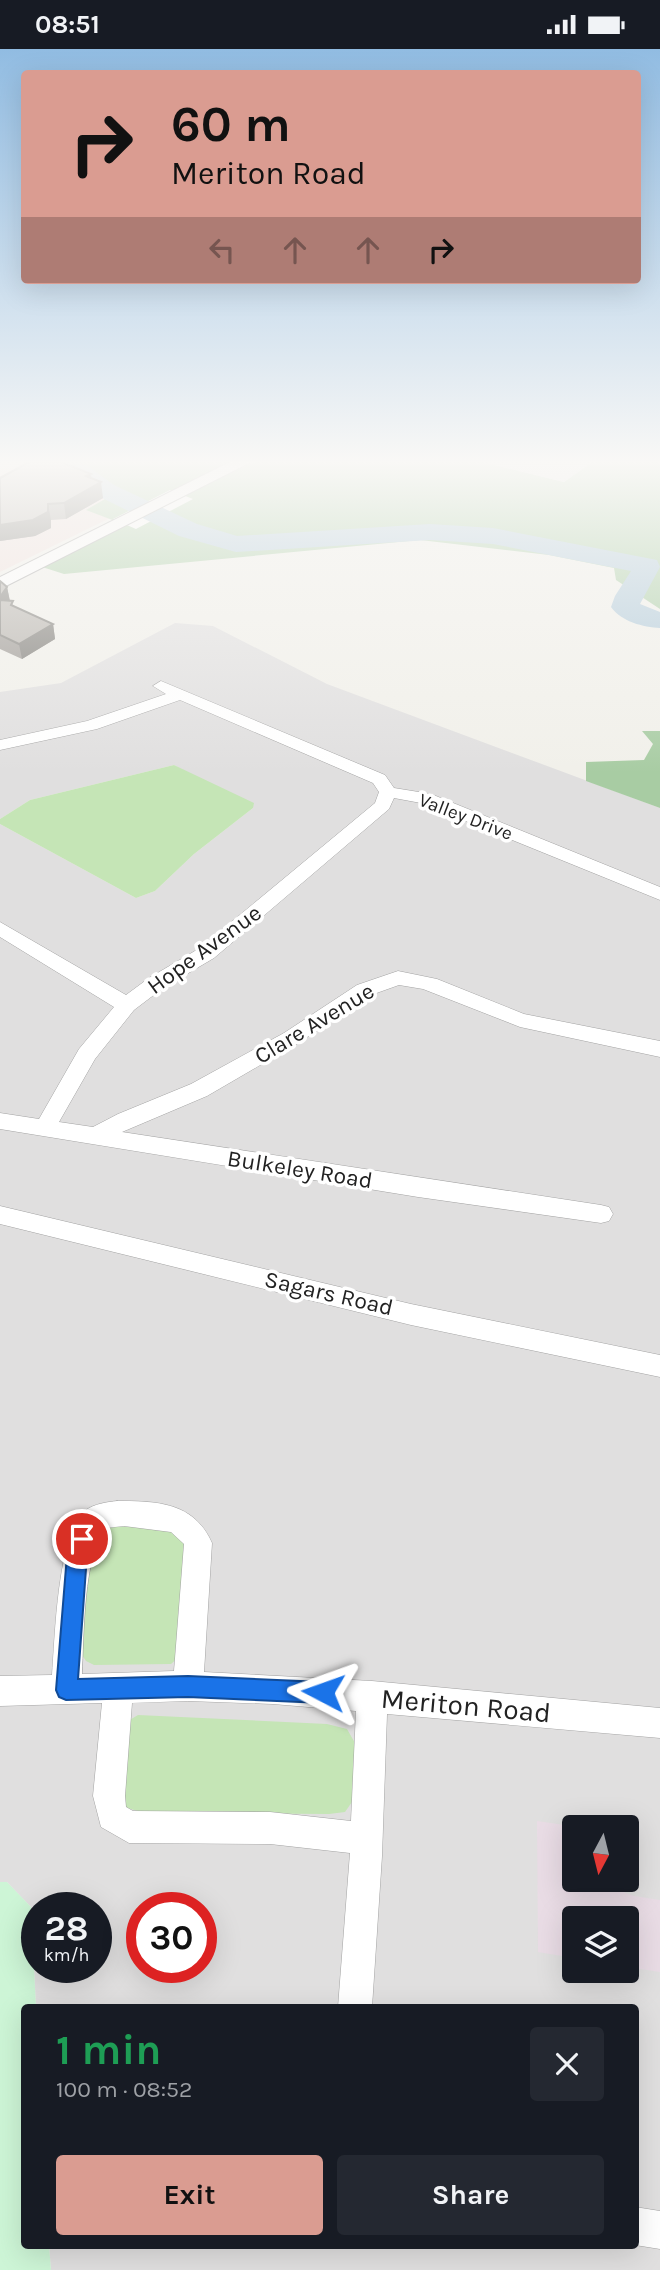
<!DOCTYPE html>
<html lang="en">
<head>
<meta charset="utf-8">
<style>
	body { margin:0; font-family:Karla,sans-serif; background:#242831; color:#f1f3f6; height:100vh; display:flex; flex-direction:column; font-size:26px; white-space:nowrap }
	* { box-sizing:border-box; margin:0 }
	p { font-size:23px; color:#9ea1a6 }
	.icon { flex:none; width:38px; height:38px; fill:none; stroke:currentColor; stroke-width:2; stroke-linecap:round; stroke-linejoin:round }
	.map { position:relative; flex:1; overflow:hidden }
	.panel { position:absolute; left:21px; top:1955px; width:618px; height:245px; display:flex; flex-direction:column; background:#171b24; border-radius:7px; box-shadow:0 7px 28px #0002 }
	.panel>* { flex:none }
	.top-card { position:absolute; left:21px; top:21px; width:620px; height:214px; border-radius:7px; box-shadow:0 7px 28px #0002; background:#da9c91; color:#111; overflow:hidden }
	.needle { width:46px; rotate:187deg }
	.buttons { position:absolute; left:562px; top:1766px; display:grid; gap:14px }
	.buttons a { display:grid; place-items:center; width:77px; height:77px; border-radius:7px; background:#171b24; box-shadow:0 7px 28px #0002; font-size:35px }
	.speed { position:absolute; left:21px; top:1843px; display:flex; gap:14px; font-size:35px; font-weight:700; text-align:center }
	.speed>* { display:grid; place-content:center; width:91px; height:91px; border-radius:50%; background:#171b24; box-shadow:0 7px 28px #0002; line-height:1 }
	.speed small { font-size:18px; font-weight:400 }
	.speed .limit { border:10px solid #d22; background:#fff; color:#111 }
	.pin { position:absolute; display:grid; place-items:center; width:60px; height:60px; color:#fff; margin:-30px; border:4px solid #fff; border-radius:50%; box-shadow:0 2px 7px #0007 }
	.me { position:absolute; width:77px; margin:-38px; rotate:274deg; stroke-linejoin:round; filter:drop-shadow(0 0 5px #0008) }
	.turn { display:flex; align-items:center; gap:24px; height:147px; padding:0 35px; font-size:32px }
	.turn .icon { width:91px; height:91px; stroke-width:2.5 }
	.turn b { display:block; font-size:49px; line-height:60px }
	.lanes { display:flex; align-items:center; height:66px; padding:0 35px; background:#0003; justify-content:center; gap:35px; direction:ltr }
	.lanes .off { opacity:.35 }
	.round { display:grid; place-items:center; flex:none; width:74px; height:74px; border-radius:7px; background:#242831 }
	.overview { display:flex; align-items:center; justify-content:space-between; height:119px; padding:0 35px }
	h1 { font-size:42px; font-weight:700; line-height:52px; color:#1e9e55 }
	.action { display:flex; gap:14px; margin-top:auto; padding:14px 35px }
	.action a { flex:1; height:80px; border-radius:7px; background:#da9c91; color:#111; font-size:28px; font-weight:700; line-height:80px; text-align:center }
	.action a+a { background:#242831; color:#f1f3f6 }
	.status { display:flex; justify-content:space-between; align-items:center; height:49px; padding:0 35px; background:#171b24; direction:ltr }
	.status svg { height:19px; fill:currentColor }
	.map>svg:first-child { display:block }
</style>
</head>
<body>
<div class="status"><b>08:51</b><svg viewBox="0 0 49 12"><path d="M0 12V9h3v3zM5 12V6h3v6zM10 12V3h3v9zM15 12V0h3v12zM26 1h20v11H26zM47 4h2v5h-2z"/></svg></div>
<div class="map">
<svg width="660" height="2221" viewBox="0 0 660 2221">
	<rect width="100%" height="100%" fill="#f1f0ea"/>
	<!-- residential -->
	<path fill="#e0dfdf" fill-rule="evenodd" d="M 175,574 L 213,577 L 327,635 L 660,759 L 660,2221 L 51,2221 L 49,2196 L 635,2196 L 635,1958 L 36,1958 L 31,1858 L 7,1833 L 0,1833 L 0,775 L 136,849 L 155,842 L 194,805 L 253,759 L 174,716 L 30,751 L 0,770 L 0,643 L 61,634 ZM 574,1778 L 626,1778 L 626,1830 L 574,1830 ZM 37,1858 L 96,1858 L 96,1918 L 37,1918 ZM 142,1858 L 201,1858 L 201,1918 L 142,1918 ZM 574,1869 L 626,1869 L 626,1922 L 574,1922 Z"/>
	<!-- commercial -->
	<path fill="#efdfdb" d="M 0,413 L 42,413 L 84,433 L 106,450 L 87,461 L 110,469 L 0,523 Z"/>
	<!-- industrial -->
	<path fill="#e9dce5" d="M 537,1772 L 578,1778 L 574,1778 L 574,1830 L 592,1831 L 634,1847 L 660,1851 L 660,1923 L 627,1918 L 626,1869 L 574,1869 L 574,1909 L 538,1903 Z"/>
	<!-- grass -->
	<path fill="#c5e5b6" d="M 174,716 L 254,754 L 253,759 L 194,805 L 155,842 L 136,849 L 0,775 L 0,770 L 30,751 Z
		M 109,1477 L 170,1479 L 187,1495 L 179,1608 L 171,1615 L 94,1616 L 86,1612 L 80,1603 L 93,1491 L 98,1482 Z
		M 138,1666 L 327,1675 L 347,1680 L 355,1694 L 352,1753 L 345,1763 L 329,1765 L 145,1764 L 127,1759 L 120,1748 L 128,1672 Z"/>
	<!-- forest -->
	<path fill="#a8cca3" d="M 42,413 L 233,413 L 186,443 L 255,413 L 482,413 L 564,433 L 592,413 L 660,413 L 660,560 L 616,531 L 614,519 L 549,506 L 420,491 L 64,525 L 39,517 L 123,475 L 86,461 L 105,450 L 84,433 Z
		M 642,682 L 660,682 L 660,759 L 586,732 L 586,713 L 644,711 L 653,695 Z"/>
	<!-- park -->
	<path fill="#cdf5d6" d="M 0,1833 L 7,1833 L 31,1858 L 36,1958 L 24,1958 L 24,2196 L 49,2196 L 51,2221 L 0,2221 Z"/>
	<!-- parking -->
	<path fill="#e2e2e2" d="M 482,413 L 592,413 L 564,433 Z"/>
	<!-- pier -->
	<path fill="#fff" d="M 170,441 L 193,450 L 136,480 L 113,470 Z"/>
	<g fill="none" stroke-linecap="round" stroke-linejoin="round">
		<!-- river -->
		<path fill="#afc9d9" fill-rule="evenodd" d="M 54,413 L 82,413 L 114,436 L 197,475 L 237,487 L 430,475 L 493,479 L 657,511 L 660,518 L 640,555 L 660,563 L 660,579 C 643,578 622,573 611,558 L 615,547 L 631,522 L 493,495 L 430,491 L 236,503 L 179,487 L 96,446 Z"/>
		<defs>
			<path id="minor" d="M 161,632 L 385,726 L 394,739 L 431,745 L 660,838 L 660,851 L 421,754 L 394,749 L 389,760 L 214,909 L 163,939 L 134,961 L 95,1010 L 59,1073 L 93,1078 L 118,1065 L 191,1035 L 284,984 L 357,936 L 398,922 L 437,930 L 524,965 L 660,992 L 660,1008 L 520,978 L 423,940 L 399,936 L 371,946 L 298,994 L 207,1047 L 122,1083 L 601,1156 L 609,1158 L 613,1165 L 609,1172 L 601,1174 L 418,1148 L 0,1080 L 0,1064 L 39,1070 L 79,1000 L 114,958 L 0,888 L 0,873 L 126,946 L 149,929 L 200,899 L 375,754 L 379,743 L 373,734 L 180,651 L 97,680 L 0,701 L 0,691 L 87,672 L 166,645 L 153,637 Z
				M 0,1157 L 411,1255 L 660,1306 L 660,1328 L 411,1276 L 0,1175 Z
				M 117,1452 C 157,1452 194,1453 212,1494 L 204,1623 L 372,1632 L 660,1659 L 660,1689 L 387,1665 L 382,1807 L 372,1958 L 338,1958 L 350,1804 L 270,1795 L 129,1794 L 101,1778 L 93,1747 L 102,1654 L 0,1657 L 0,1627 L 52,1626 C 55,1589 57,1485 86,1461 C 94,1455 107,1453 117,1452 ZM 124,1477 L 171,1483 L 184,1495 L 174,1622 L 82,1625 C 84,1590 83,1504 106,1479 ZM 188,1652 L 273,1655 L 356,1662 L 351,1772 L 270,1763 L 133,1762 L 126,1758 L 125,1747 L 132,1654 Z
				M 635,2158 L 660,2162 L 660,2200 L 635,2196 Z"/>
			<path id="tertiary" d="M 230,413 L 251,413 L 0,540 L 0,528 Z"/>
		</defs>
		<!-- minor casing -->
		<use href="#minor" stroke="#a3a3a3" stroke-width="1"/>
		<!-- tertiary casing -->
		<use href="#tertiary" stroke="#a3a3a3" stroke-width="2"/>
		<!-- minor -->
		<use href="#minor" fill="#fff" fill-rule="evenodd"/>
		<!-- tertiary -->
		<use href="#tertiary" fill="#fff" fill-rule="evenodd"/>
	</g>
	<!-- wall -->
	<path fill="#9d9994" d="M 0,429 L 92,430 L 103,449 L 66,470 L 51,471 L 51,479 L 35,487 L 0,492 Z
		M 0,532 L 7,538 L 10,552 L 14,558 L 53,575 L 55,590 L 22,610 L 0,600 Z"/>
	<!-- shaded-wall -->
	<path fill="#7f7d78" d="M 91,425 L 93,437 L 101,433 L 103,449 L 66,470 L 64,454 L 86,427 Z
		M 48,455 L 51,471 L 51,479 L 35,487 L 0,492 L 0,476 Z
		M 7,538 L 10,553 L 0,564 L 0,548 Z
		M 53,575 L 55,590 L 22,610 L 19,595 Z"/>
	<!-- building -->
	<path fill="#b6b2ac" stroke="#7f7d78" stroke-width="2" d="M 29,413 L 61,413 L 91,425 L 86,427 L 101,433 L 64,454 L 48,455 L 48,463 L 33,471 L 0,476 L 0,429 Z
		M 0,532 L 7,538 L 0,548 Z
		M 0,551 L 13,552 L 11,556 L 53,575 L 19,595 L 0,586 Z"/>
	<!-- sky -->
	<linearGradient id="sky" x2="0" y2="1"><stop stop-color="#91bce2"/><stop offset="0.57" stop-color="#f9f8f6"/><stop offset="1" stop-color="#f9f8f6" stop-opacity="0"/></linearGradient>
	<rect width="660" height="724" fill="url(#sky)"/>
	<!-- route -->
	<path fill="#1a73e8" stroke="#114b97" stroke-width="2" d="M 82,1481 L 88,1483 L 91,1490 L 87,1506 L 78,1630 L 188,1627 L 323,1633 L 330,1636 L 333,1643 L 330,1651 L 323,1654 L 188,1648 L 66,1651 L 59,1648 L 56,1641 L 67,1506 L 75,1483 Z"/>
	<g text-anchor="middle" stroke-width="7" stroke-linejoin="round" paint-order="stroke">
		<!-- far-street labels -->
		<g font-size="19" fill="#222" stroke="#fff">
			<text transform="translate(466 767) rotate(21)" y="7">Valley Drive</text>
		</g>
		<!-- street labels -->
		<g font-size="23" fill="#222" stroke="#fff">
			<text transform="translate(204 900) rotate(-36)" y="8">Hope Avenue</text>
			<text transform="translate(314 974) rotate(-31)" y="8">Clare Avenue</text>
			<text transform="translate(300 1120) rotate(9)" y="8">Bulkeley Road</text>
			<text transform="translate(329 1244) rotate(13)" y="8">Sagars Road</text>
		</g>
		<!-- near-street labels -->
		<g font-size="28" fill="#222" stroke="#fff">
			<text transform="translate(466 1656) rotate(5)" y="10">Meriton Road</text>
		</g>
	</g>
</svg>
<div class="buttons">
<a><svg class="needle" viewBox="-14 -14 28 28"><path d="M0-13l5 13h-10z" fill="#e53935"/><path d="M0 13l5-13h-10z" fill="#9ea1a6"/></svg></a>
<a><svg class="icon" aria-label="layers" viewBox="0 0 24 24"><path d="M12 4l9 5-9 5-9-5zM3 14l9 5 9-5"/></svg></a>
</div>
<div class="speed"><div>28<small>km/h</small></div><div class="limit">30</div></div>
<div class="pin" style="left:82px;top:1490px;background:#d93025"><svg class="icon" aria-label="arrive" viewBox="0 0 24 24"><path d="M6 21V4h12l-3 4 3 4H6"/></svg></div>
<svg class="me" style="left:323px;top:1643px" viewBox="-20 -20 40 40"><path d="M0-17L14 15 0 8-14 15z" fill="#1a73e8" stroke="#fff" stroke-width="4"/></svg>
<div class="top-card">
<div class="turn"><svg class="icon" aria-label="right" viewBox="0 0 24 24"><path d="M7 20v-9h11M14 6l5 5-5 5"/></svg><div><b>60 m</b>Meriton Road</div></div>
<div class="lanes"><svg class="icon off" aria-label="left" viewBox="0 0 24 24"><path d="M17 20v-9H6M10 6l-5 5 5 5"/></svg><svg class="icon off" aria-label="ahead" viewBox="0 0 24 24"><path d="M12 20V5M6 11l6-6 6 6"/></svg><svg class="icon off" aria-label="ahead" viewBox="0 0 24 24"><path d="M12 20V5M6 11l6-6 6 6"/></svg><svg class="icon" aria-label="right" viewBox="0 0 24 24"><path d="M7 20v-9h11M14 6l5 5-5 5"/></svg></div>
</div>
<section class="panel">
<div class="overview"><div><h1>1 min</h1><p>100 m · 08:52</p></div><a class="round"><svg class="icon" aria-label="close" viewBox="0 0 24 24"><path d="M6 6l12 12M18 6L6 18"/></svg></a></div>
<div class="action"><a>Exit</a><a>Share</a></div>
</section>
</div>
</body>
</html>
